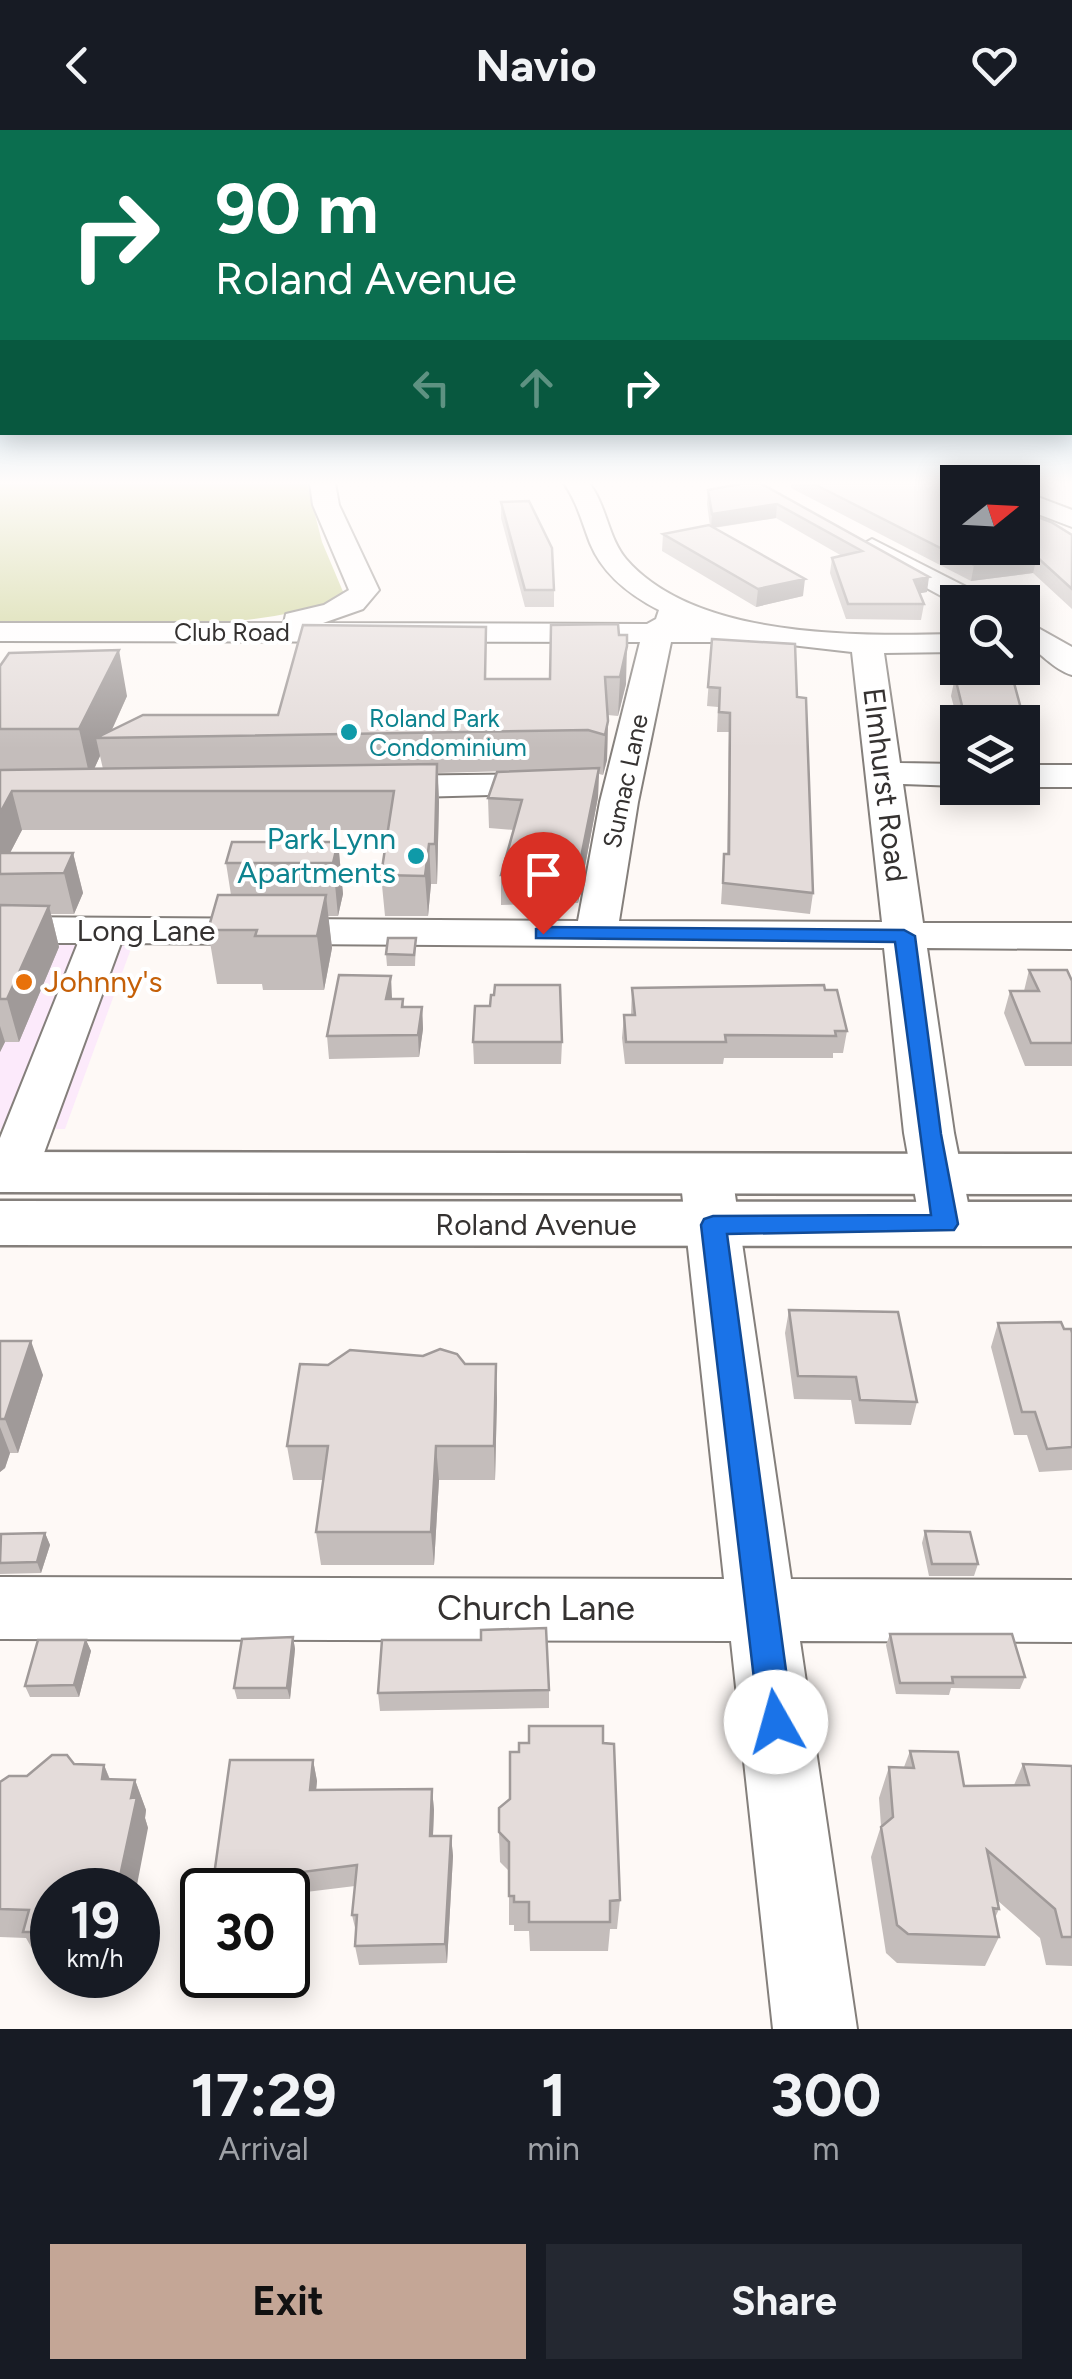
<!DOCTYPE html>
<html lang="en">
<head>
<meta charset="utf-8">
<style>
	body { margin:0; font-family:Figtree,sans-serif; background:#242831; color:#f1f3f6; height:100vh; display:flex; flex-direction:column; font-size:38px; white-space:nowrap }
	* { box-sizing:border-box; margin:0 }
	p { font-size:32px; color:#9ea1a6 }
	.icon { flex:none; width:55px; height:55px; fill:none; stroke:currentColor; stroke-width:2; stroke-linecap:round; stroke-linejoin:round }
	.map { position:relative; height:1899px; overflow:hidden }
	.details { display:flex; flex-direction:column; background:#171b24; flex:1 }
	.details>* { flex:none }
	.guide { position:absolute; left:0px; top:0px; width:1072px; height:305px; box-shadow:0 5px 25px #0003; background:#0b6e4f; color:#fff; overflow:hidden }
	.needle { width:65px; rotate:72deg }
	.tools { position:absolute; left:940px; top:335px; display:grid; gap:20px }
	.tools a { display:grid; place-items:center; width:100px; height:100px; border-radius:0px; background:#171b24; box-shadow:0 5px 25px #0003; font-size:50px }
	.speed { position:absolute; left:30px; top:1738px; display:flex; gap:20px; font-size:50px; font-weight:700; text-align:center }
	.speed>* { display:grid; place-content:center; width:130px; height:130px; border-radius:50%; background:#171b24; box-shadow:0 5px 25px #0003; line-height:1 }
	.speed small { font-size:25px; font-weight:400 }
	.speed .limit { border:5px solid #111; border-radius:15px; background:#fff; color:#111 }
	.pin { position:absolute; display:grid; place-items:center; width:85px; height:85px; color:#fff; margin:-102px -42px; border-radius:50% 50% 50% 0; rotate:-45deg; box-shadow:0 0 10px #0007 }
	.pin .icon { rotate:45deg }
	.me { position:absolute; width:110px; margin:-55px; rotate:353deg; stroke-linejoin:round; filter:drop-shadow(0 0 8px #0008) }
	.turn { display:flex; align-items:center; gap:35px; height:210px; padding:0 50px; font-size:45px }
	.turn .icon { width:130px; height:130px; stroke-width:2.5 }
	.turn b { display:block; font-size:70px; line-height:85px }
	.lanes { display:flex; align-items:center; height:95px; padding:0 50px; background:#0003; justify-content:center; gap:50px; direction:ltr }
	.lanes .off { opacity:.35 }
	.eta { display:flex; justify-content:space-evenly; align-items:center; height:170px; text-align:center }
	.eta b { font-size:60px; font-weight:700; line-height:70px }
	.button { display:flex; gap:20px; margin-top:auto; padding:20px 50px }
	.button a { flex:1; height:115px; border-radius:0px; background:#c4a696; color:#111; font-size:40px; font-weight:700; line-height:115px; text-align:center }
	.button a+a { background:#242831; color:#f1f3f6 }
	header { display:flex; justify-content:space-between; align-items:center; height:130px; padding:0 50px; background:#171b24; font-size:45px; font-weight:700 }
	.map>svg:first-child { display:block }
</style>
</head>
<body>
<header><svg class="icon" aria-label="back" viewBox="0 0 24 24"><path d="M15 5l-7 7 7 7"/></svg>Navio<svg class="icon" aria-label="heart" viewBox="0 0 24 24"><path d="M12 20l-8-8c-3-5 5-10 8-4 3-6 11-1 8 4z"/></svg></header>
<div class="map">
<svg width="1072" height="1899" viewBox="0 0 1072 1899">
	<rect width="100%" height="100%" fill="#fef9f6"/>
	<!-- commercial -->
	<path fill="#fceafb" d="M 0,805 L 136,805 L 65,999 L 0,999 Z"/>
	<!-- green -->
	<path fill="#cad191" d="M 0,353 L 307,353 L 322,412 L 344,464 C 279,505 80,495 0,491 Z"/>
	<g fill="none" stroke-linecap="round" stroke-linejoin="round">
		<defs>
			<path id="minor" d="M 310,353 L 335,353 L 339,375 L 379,460 L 363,479 L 323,493 L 647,494 L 656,489 L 659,480 C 630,465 603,445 590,413 C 582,392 577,372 564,353 L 589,353 C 607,376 608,408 626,429 C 696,510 860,506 958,504 L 958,522 L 884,523 L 900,633 L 958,634 L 958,656 L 903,654 L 923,793 L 1072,793 L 1072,819 L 927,818 L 954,1003 L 972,1093 L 965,1106 L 946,1112 L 927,1106 L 920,1093 L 904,1003 L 884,818 L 121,813 L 37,1042 L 30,1054 L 12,1060 L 0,1056 L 0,1008 L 78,813 L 0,813 L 0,787 L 578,791 L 600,672 L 640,512 L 0,511 L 0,493 L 284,493 L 286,484 L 324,475 L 349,460 L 313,375 ZM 671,512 L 765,512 L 852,522 L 882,792 L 619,791 L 638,672 Z
				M 1022,361 L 1072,380 L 1072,397 L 1022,378 Z
				M 872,409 L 984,466 L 989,472 L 958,475 L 862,423 L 858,417 Z
				M 1022,489 L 1072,517 L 1072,545 C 1054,540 1039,521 1022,511 Z
				M 1022,635 L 1072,635 L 1072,657 L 1022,657 Z
				M 559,644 L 572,647 L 577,655 L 572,663 L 376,668 L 363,665 L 358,657 L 363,649 L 376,646 Z
				M 706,1026 L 724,1032 L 732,1044 L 791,1449 L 1072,1450 L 1072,1512 L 800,1511 L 857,1899 L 773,1899 L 731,1511 L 0,1509 L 0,1447 L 724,1449 L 680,1044 L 688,1032 Z"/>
			<path id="major" d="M 0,1022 L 1072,1024 L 1072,1064 L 0,1062 Z
				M 0,1071 L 1072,1072 L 1072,1116 L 0,1115 Z"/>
		</defs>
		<!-- minor casing -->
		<use href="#minor" stroke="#847f7b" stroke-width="4"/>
		<!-- major casing -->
		<use href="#major" stroke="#847f7b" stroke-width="5"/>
		<!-- minor -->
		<use href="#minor" fill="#fff" fill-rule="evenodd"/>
		<!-- major -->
		<use href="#major" fill="#fff" fill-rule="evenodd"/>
	</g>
	<!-- wall -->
	<path fill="#c4bdbb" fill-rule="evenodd" d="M 760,353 L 927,462 L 919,463 L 924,474 L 921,490 L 846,489 L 830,443 L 832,428 L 842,426 L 776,388 L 714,398 L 803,466 L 756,477 L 662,421 L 663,404 L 710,396 L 707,374 L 708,360 Z
		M 791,353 L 954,353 L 1072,405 L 1072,479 L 1033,443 L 971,451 L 791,358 Z
		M 501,372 L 554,460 L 554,477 L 525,477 L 501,388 Z
		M 619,505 L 626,554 L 618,586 L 608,585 L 607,630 L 603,645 L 599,644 L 598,667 L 578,773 L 501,775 L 501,745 L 514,700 L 489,698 L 488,668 L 509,641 L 438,643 L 439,672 L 437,754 L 431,754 L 428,786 L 385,786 L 381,745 L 388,700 L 22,700 L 10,723 L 73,723 L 83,763 L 74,784 L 51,784 L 59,817 L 19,912 L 5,912 L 0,922 L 0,536 L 127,566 L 112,600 L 278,585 L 486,549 L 550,549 ZM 100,626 L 103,639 L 94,639 Z
		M 712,509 L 797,567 L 813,763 L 810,784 L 721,774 L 724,724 L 727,724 L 729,602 L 717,602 L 718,577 L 707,576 Z
		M 956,520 L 958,520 L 958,538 L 1010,538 L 1030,612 L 1026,631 L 1022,632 L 1022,592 L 958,592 L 951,566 L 955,547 L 952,538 Z
		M 338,712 L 343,764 L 338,786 L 328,786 L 332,818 L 324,860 L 263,860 L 262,854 L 217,854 L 208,800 L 231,765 L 226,733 Z
		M 416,808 L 415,836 L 387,836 L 386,824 Z
		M 1029,840 L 1072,851 L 1072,936 L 1025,936 L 1004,883 L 1010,861 L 1024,861 Z
		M 632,858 L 825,860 L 847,901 L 843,923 L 833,923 L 833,928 L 724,928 L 723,934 L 625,934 L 622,908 L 624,885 L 631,885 Z
		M 392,869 L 403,869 L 404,877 L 422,877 L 423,899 L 419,927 L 329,929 L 327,906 Z
		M 490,876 L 562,912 L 561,934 L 474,934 L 473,912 Z
		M 789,1180 L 917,1272 L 911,1295 L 855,1294 L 851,1270 L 794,1269 L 785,1203 Z
		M 998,1193 L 1072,1203 L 1072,1340 L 1039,1342 L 1027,1305 L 1014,1305 L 991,1217 Z
		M 0,1211 L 43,1245 L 18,1323 L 10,1323 L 5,1338 L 0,1342 Z
		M 497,1268 L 495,1350 L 439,1350 L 434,1435 L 321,1435 L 316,1402 L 323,1350 L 293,1350 L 287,1316 Z
		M 925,1401 L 978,1434 L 974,1446 L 929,1446 L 922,1413 Z
		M 45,1403 L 50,1415 L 41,1443 L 0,1444 L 0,1407 Z
		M 890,1504 L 1025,1547 L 1020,1559 L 951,1558 L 949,1565 L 896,1564 L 886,1515 Z
		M 293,1507 L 295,1519 L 290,1569 L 237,1569 L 234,1558 Z
		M 86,1510 L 91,1521 L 79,1567 L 30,1567 L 25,1556 Z
		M 549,1560 L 549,1578 L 380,1581 L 378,1563 Z
		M 603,1613 L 620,1770 L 617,1799 L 610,1799 L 608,1821 L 530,1821 L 529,1801 L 514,1801 L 514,1795 L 509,1795 L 509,1741 L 500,1732 L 499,1702 L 510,1669 L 519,1622 Z
		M 910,1621 L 964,1656 L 1014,1655 L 1023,1634 L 1072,1636 L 1072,1836 L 1046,1835 L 1040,1808 L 997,1770 L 999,1779 L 995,1788 L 999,1807 L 985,1836 L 897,1833 L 886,1823 L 871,1727 L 881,1696 L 879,1668 L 889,1637 L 904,1637 Z
		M 313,1630 L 317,1651 L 316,1660 L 432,1659 L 434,1680 L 433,1706 L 451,1706 L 453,1726 L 447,1833 L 359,1835 L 355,1816 L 356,1802 L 352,1785 L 355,1756 L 306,1762 L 303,1802 L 292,1803 L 290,1828 L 288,1828 L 288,1760 Z
		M 74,1634 L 104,1635 L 110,1649 L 135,1650 L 146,1680 L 145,1688 L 148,1698 L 52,1760 L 52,1831 L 39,1831 L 26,1808 L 0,1807 L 0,1652 Z"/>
	<!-- shaded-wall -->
	<path fill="#a09a99" d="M 777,374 L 776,388 L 711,398 L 712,384 Z
		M 1037,427 L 1033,443 L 971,451 L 974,435 Z
		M 929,447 L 927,462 L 911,465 L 914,450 Z
		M 805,449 L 803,466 L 756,477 L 758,459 Z
		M 627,516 L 626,554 L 618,586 L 620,547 Z
		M 119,520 L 127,566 L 108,608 L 96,608 L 100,626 L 90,648 L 79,599 Z
		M 608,591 L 607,630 L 603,645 L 605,605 Z
		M 1030,612 L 1026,631 L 1022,632 L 1024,613 Z
		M 437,634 L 439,672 L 437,754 L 435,714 Z
		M 599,638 L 598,667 L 578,773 L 578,742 Z
		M 12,661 L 22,700 L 0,742 L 0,683 Z
		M 338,712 L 343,764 L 338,786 L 333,733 Z
		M 429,714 L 431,754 L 428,786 L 425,746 Z
		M 73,723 L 83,763 L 74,784 L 64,743 Z
		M 326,765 L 332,818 L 324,860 L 317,806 Z
		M 49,776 L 59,817 L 19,912 L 7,869 Z
		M 391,846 L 392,868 L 388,891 L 386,869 Z
		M 422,877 L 423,899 L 419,927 L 418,905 Z
		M 0,896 L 5,912 L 0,922 Z
		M 31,1211 L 43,1245 L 18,1323 L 5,1289 Z
		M 496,1234 L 497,1268 L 495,1350 L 494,1316 Z
		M 0,1297 L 10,1323 L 5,1338 L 0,1342 Z
		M 436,1316 L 439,1350 L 434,1435 L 431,1402 Z
		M 45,1403 L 50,1415 L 41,1443 L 37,1432 Z
		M 293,1507 L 295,1519 L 290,1569 L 287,1558 Z
		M 86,1510 L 91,1521 L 79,1567 L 74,1555 Z
		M 313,1630 L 317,1651 L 314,1681 L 310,1660 Z
		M 104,1635 L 116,1666 L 102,1649 Z
		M 135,1650 L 146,1680 L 145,1688 L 148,1698 L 136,1760 L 117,1760 Z
		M 432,1659 L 434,1680 L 432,1727 L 430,1706 Z
		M 451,1706 L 453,1726 L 447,1833 L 445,1814 Z
		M 302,1742 L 306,1762 L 303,1802 L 298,1782 Z
		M 288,1784 L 292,1803 L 290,1828 L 288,1820 Z"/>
	<!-- building -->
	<path fill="#e4dcda" stroke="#a09a99" stroke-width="2.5" d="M 746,353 L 760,353 L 929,447 L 914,450 L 924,474 L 848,474 L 832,428 L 862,421 L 777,374 L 712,384 L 708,360 Z
		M 812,353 L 954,353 L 958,355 L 958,418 L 1022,418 L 1022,381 L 1051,392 L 1072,405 L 1072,459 L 1037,427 L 974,435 Z
		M 529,371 L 552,418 L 554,460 L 525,460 L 501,372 Z
		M 709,395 L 805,449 L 758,459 L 663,404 Z
		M 618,494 L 619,505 L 627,505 L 627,516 L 620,547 L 605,547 L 608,591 L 605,605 L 588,600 L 96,608 L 143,585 L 278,585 L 303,495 L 486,497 L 485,549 L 550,549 L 551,495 Z
		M 712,509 L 795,514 L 797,567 L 806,568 L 813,763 L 723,753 L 724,724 L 729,724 L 730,583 L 719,582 L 720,558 L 708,557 Z
		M 119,520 L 79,599 L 0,599 L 0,536 L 9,523 Z
		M 961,538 L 1010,538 L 1030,612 L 1024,613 L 1022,621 L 1022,592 L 966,592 L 955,547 L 964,548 Z
		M 437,634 L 435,714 L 429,714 L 425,746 L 381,745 L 394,661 L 12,661 L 0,683 L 0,640 Z
		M 599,638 L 578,742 L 501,745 L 522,670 L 488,668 L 497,642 Z
		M 232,712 L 338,712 L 333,733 L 226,733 Z
		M 0,723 L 73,723 L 64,743 L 0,744 Z
		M 218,765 L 326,765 L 317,806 L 255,806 L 257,800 L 208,800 Z
		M 0,775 L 49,776 L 7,869 L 0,869 Z
		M 388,808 L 416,808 L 414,825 L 386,824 Z
		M 1029,840 L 1067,840 L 1072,851 L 1072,913 L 1031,913 L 1010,861 L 1039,861 Z
		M 339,845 L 391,846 L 386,869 L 403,869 L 402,877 L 422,877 L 418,905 L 327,906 Z
		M 495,855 L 560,855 L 562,912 L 473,912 L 475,876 L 490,876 L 491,865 L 494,865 Z
		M 824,855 L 825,860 L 837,860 L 847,901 L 835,901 L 836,906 L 725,905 L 726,912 L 626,912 L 624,885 L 635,885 L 632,858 Z
		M 789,1180 L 898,1182 L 917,1272 L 860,1270 L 856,1247 L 798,1246 Z
		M 1061,1192 L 1064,1199 L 1071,1199 L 1072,1203 L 1072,1317 L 1047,1319 L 1035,1282 L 1022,1282 L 998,1193 Z
		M 0,1211 L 31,1211 L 5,1289 L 0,1289 Z
		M 440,1219 L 457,1224 L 465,1234 L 496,1234 L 494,1316 L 436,1316 L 431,1402 L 316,1402 L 328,1316 L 287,1316 L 300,1234 L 328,1235 L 350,1220 L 423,1226 Z
		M 925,1401 L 970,1402 L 978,1434 L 932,1434 Z
		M 45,1403 L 37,1432 L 0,1433 L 1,1404 Z
		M 546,1498 L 549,1560 L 378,1563 L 382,1510 L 481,1510 L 481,1500 Z
		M 890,1504 L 1012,1504 L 1025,1547 L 952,1547 L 953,1553 L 900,1553 Z
		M 293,1507 L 287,1558 L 234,1558 L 242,1509 Z
		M 38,1510 L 86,1510 L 74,1555 L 25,1556 Z
		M 529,1596 L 603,1596 L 603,1613 L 614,1614 L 620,1770 L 610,1771 L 610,1792 L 529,1792 L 529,1772 L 514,1772 L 514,1766 L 509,1766 L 509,1712 L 499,1702 L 499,1678 L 510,1669 L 510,1622 L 519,1622 L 519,1613 L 529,1613 Z
		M 910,1621 L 958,1622 L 964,1656 L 1029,1655 L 1023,1634 L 1072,1636 L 1072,1807 L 1062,1807 L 1055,1779 L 987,1720 L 999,1779 L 993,1778 L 999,1807 L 908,1804 L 897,1795 L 881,1697 L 893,1687 L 889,1637 L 914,1638 Z
		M 52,1625 L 67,1625 L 74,1634 L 104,1635 L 102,1649 L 135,1650 L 131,1668 L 137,1667 L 117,1760 L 52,1760 L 52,1802 L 23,1802 L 29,1780 L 0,1779 L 0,1652 L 9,1646 L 27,1646 Z
		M 230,1630 L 313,1630 L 310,1660 L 432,1659 L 430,1706 L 451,1706 L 445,1814 L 355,1816 L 357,1785 L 352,1785 L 357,1735 L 302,1742 L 298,1782 L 288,1783 L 288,1760 L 212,1760 Z"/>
	<!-- sky -->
	<linearGradient id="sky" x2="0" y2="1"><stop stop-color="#6bb5dc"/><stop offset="0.57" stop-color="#fffcfb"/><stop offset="1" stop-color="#fffcfb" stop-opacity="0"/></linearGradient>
	<rect width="1072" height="619" fill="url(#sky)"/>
	<!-- route -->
	<path fill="#1a73e8" stroke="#114b97" stroke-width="2.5" d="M 543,797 L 904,800 L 915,806 L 941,1004 L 958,1094 L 954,1100 L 727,1104 L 793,1592 L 788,1604 L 776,1609 L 764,1604 L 759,1592 L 701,1095 L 704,1089 L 713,1086 L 931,1085 L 895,812 L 536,808 L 536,799 Z"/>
	<!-- markers -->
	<g fill="#0f9aa8" stroke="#fff" stroke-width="4">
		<circle cx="349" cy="602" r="10"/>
		<circle cx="416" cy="726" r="10"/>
	</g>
	<circle fill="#e8710a" stroke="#fff" stroke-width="4" cx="24" cy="852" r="10"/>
	<g text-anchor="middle" stroke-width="8" stroke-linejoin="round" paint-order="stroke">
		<!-- far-street labels -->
		<g font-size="25" fill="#353231" stroke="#fff">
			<text x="232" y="511">Club Road</text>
			<text transform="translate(625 651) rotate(-78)" y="9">Sumac Lane</text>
		</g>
		<!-- far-culture labels -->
		<g font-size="25" fill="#0d838f" stroke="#fff" text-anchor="start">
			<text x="369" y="597">Roland Park<tspan x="369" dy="29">Condominium</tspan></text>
		</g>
		<!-- street labels -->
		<g font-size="30" fill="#353231" stroke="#fff">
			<text transform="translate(885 655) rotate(83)" y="10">Elmhurst Road</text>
			<text x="146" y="811">Long Lane</text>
			<text x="536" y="1105">Roland Avenue</text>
		</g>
		<!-- culture labels -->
		<g font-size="30" fill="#0d838f" stroke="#fff" text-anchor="end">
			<text x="396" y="719">Park Lynn<tspan x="396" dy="34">Apartments</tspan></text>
		</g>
		<!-- food labels -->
		<g font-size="30" fill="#c56008" stroke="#fff" text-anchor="start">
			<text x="44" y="862">Johnny's</text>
		</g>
		<!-- near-street labels -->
		<g font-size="35" fill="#353231" stroke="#fff">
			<text x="536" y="1490">Church Lane</text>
		</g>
	</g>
</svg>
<div class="tools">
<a><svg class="needle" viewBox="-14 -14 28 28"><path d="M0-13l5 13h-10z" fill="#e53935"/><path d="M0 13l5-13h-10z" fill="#9ea1a6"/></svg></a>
<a><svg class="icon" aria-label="search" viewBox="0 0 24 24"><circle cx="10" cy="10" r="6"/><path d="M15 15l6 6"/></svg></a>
<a><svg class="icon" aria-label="layers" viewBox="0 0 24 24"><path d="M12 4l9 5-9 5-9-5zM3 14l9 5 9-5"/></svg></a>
</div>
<div class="speed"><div>19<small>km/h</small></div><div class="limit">30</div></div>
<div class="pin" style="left:543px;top:804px;background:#d93025"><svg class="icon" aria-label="arrive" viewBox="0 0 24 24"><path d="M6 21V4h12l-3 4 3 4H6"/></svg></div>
<svg class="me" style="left:776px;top:1592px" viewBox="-20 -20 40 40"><circle r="19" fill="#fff"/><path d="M0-13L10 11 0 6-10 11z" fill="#1a73e8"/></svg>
<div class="guide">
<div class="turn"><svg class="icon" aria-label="right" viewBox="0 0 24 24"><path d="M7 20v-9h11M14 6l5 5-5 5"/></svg><div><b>90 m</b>Roland Avenue</div></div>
<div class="lanes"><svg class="icon off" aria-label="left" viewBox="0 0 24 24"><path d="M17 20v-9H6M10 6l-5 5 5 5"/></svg><svg class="icon off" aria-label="ahead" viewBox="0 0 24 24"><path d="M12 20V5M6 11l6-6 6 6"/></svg><svg class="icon" aria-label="right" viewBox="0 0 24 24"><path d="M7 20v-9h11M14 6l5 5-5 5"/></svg></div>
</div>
</div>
<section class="details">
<div class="eta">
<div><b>17:29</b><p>Arrival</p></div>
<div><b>1</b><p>min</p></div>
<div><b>300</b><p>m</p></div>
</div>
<div class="button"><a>Exit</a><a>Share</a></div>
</section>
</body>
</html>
